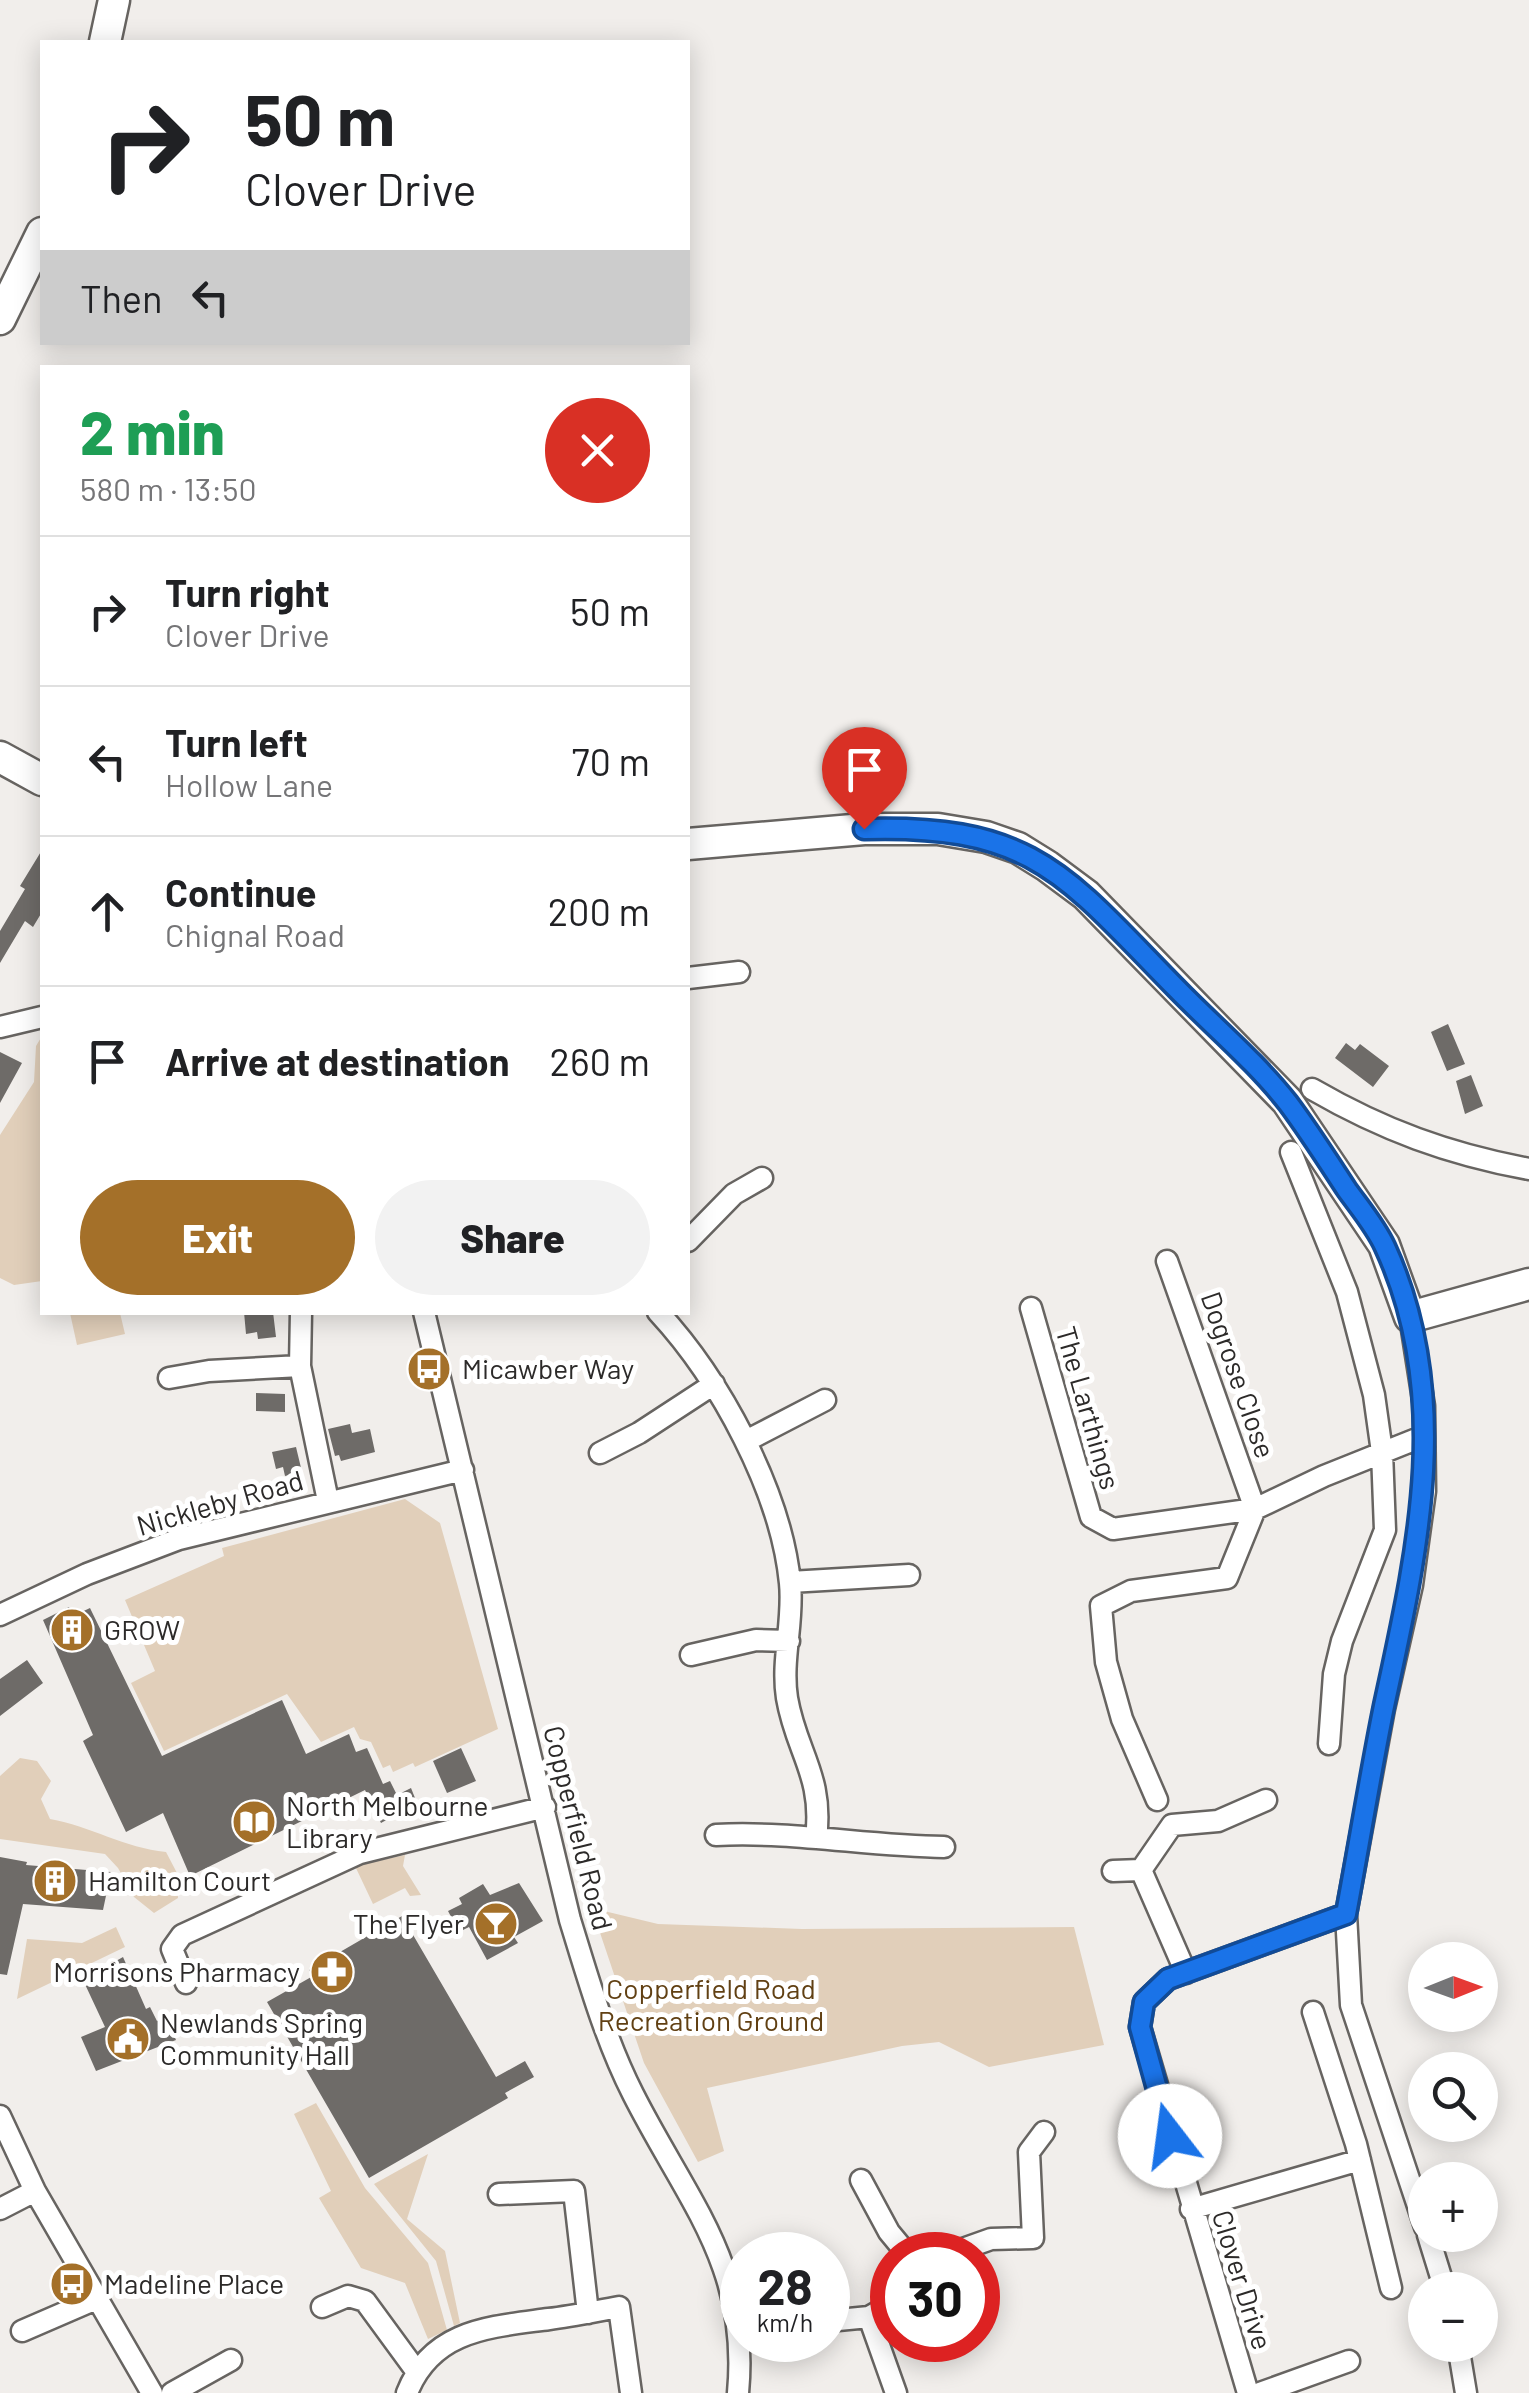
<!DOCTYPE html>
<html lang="en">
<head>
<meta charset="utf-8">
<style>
	body { margin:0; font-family:Barlow,sans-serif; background:#f2f2f2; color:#202124; height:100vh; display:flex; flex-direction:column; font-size:38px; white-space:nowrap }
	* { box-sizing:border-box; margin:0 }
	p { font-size:32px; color:#757577 }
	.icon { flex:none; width:55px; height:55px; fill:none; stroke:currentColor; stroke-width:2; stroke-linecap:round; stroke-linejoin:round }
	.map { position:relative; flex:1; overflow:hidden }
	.details { position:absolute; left:40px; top:365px; width:650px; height:950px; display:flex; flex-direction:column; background:#fff; border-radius:0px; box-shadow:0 5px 25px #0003 }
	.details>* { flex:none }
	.top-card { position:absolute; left:40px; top:40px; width:650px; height:305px; border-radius:0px; box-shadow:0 5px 25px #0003; background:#fff; color:#202124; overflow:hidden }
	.needle { width:65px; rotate:89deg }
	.fabs { position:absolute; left:1408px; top:1942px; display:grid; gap:20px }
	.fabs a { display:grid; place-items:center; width:90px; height:90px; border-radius:50%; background:#fff; box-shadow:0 5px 25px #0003; font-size:50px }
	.speed { position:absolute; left:720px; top:2232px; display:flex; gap:20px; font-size:50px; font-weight:700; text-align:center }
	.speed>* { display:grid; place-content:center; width:130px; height:130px; border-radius:50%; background:#fff; box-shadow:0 5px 25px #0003; line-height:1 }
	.speed small { font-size:25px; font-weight:400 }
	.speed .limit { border:15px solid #d22; background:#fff; color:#111 }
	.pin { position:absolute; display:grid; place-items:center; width:85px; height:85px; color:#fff; margin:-102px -42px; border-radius:50% 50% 50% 0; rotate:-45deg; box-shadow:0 0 10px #0007 }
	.pin .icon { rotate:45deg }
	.me { position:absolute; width:110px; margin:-55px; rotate:345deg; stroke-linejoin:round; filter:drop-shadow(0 0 8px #0008) }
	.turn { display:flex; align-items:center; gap:35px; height:210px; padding:0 40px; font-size:45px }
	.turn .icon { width:130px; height:130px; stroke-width:2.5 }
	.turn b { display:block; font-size:70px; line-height:85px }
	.then { display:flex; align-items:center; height:95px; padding:0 40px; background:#0003; gap:20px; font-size:38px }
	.round { display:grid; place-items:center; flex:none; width:105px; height:105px; border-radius:52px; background:#f2f2f2 }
	.summary { display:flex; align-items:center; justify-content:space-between; height:170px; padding:0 40px }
	h1 { font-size:60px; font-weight:800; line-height:75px; color:#1e9e55 }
	.cta { display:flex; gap:20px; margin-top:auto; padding:20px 40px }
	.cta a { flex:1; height:115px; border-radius:60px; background:#a47029; color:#fff; font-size:40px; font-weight:800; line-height:115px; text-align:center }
	.cta a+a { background:#f2f2f2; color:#202124 }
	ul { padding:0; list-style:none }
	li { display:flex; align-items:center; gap:30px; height:150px; padding:0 40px; border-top:2px solid #e0e0e0 }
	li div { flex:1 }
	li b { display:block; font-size:38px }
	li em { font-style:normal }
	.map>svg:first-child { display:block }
</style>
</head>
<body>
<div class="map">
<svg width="1529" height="2393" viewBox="0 0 1529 2393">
	<rect width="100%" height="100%" fill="#f1eeeb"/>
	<!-- green -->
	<path fill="#e1cfba" d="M 42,1036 L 42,1281 L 14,1285 L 0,1278 L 0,1135 L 34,1082 L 36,1046 Z
		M 70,1313 L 120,1313 L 125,1334 L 77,1345 Z
		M 405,1499 L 440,1523 L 498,1729 L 415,1767 L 413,1763 L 393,1772 L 390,1765 L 383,1768 L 371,1742 L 360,1739 L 354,1727 L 321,1742 L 287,1694 L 164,1751 L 131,1683 L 155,1671 L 125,1600 L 224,1556 L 222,1548 Z
		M 20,1758 L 37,1761 L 51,1781 L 41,1799 L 50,1819 C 90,1826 125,1848 166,1852 L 177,1873 L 178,1898 L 154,1913 L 134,1897 L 118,1868 L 105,1854 L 0,1839 L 0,1776 Z
		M 405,1855 L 403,1866 L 421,1895 L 410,1896 L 405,1888 L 373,1904 L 355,1866 Z
		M 604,1911 L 658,1924 L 802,1929 L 1074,1927 L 1104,2045 L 989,2067 L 939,2042 L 902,2046 L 707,2088 L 724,2151 L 698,2162 L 644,2063 L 594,1915 Z
		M 116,1927 L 125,1947 L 17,1999 L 27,1939 L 82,1943 Z
		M 316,2103 L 365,2188 L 428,2263 L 447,2330 L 428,2339 L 405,2283 L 361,2268 L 319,2198 L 331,2191 L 294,2114 Z
		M 428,2154 L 407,2219 L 445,2251 L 460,2323 L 454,2326 L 436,2261 L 374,2184 Z"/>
	<!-- building -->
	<path fill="#6e6b68" d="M 42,850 L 42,912 L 33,927 L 25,921 L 0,963 L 0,931 L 25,889 L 20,886 Z
		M 1448,1024 L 1465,1064 L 1447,1071 L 1431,1032 Z
		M 1346,1043 L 1355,1050 L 1360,1044 L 1389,1066 L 1373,1087 L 1335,1058 Z
		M 0,1052 L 22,1063 L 0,1103 Z
		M 1471,1075 L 1483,1106 L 1465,1114 L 1456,1081 Z
		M 244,1312 L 273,1312 L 276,1337 L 258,1339 L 257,1332 L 246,1334 Z
		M 256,1393 L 285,1394 L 285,1412 L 256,1411 Z
		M 350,1424 L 352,1433 L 370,1429 L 375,1452 L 341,1461 L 339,1455 L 335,1456 L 328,1429 Z
		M 296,1447 L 302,1472 L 285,1476 L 283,1467 L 276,1469 L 272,1452 Z
		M 69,1607 L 73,1616 L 90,1608 L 162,1756 L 282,1700 L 306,1754 L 349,1734 L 356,1752 L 367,1748 L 383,1784 L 390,1781 L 397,1795 L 411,1788 L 417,1803 L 381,1823 L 365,1790 L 190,1876 L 163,1813 L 126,1832 L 83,1741 L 93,1735 L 43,1620 Z
		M 27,1660 L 43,1683 L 0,1716 L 0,1679 Z
		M 461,1748 L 476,1781 L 447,1793 L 433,1761 Z
		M 0,1857 L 27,1862 L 26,1865 L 111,1872 L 103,1910 L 23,1904 L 7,1975 L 0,1974 Z
		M 519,1883 L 543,1921 L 514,1937 L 518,1943 L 487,1960 L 469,1927 L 459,1932 L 448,1911 L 462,1904 L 459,1898 L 483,1884 L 490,1895 Z
		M 402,1916 L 496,2077 L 525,2061 L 534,2077 L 505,2093 L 508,2098 L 369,2178 L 267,2002 L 313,1976 L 309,1970 Z
		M 123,1957 L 146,2009 L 150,2007 L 157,2021 L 166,2017 L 176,2040 L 96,2071 L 81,2037 L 105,2027 L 83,1980 Z"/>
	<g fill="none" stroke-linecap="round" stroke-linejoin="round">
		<defs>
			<path id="street" d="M 688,978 L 739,972
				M 0,1027 L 42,1017
				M 1312,1089 C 1383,1130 1448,1154 1529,1169
				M 1291,1152 L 1347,1292 L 1374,1395 L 1382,1452 L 1385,1530 L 1342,1641 L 1334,1674 L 1329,1744
				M 688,1241 L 734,1194 L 762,1178
				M 1031,1308 L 1091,1517 L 1113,1529 L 1255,1509 L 1324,1476 L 1424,1436
				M 301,1312 L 300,1366 L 328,1501
				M 424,1312 L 570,1920 C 588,1978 605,2039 633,2094 C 687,2201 750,2265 738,2393
				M 658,1312 C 720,1379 781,1491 790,1583 C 794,1621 781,1660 787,1698 C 796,1752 824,1776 816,1838
				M 1410,1317 L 1424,1406 L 1425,1491 L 1412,1585 L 1384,1709 L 1346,1914 L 1351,2005 L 1425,2227
				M 169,1378 L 209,1371 L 300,1366
				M 746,1441 L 825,1400
				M 600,1453 L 639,1433 L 714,1384
				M 790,1582 L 909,1575
				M 0,1615 L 87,1574 L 179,1539 L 463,1470
				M 691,1655 L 756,1640 L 789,1641
				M 1157,1800 L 1122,1719 L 1106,1662 L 1101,1606 L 1131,1591 L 1227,1578 L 1255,1509 L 1167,1261
				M 716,1835 C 792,1831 867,1846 944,1847
				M 1113,1871 L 1141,1870
				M 1186,1973 L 1141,1870 L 1172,1825 L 1218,1821 L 1266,1800
				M 186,1983 L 172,1949 L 182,1935 L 360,1853 L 545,1807
				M 1313,2012 L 1356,2144 L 1391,2288
				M 0,2116 L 35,2191 L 152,2393
				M 861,2180 L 889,2232 L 908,2255
				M 499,2194 L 574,2191 L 588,2313
				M 0,2209 L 35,2191
				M 1191,2209 L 1360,2160
				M 1428,2235 L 1445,2290
				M 946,2255 L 991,2239 L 1033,2238 L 1029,2152 L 1044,2132
				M 322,2307 L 348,2296 L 365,2301 L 417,2372
				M 869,2317 L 896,2393
				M 828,2321 L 869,2317 L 892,2304
				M 22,2331 L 96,2299
				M 1458,2345 L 1466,2393
				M 172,2393 L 231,2360
				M 407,2393 C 432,2329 491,2327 549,2319 C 573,2316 596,2311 619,2307 L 631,2393
				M 1248,2393 L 1140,2027 L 1144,2002 L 1168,1979 L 1346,1914
				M 1260,2393 L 1349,2361"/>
			<path id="secondary" d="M 105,42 L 114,0
				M 0,319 L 42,233
				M 0,757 L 42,780
				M 688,844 L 864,829 L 938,829 L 986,837 L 1018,848 L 1047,866 L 1086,895 L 1287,1101 L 1384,1245 L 1410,1317 L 1529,1284"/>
		</defs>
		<!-- street casing -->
		<use href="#street" stroke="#676461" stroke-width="25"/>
		<!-- secondary casing -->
		<use href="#secondary" stroke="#676461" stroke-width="35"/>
		<!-- street -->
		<use href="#street" stroke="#fff" stroke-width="20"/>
		<!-- secondary -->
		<use href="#secondary" stroke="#fff" stroke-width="30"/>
	</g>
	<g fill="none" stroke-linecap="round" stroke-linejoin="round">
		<defs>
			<path id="route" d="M 864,829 C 1034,824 1066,876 1177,989 C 1213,1026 1256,1062 1288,1103 C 1309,1131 1328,1161 1347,1190 C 1360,1208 1376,1227 1385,1247 C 1454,1397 1417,1553 1384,1706 C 1370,1775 1359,1845 1346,1914 L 1168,1979 L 1144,2002 L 1140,2027 L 1170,2136"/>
		</defs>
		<!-- route casing -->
		<use href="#route" stroke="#114b97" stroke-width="25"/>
		<!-- route -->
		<use href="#route" stroke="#1a73e8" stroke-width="18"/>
	</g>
	<!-- icons -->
	<defs>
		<symbol id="bus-disc" viewBox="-11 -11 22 22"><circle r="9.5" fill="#a47029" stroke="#fff"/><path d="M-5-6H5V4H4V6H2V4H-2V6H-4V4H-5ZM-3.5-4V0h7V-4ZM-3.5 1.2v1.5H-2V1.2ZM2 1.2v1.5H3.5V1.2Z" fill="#fff"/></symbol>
		<symbol id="building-disc" viewBox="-11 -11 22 22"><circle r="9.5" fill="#a47029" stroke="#fff"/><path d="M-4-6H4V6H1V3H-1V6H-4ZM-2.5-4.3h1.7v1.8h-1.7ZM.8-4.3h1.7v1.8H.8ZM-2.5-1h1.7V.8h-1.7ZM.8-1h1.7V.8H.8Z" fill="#fff"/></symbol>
		<symbol id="library-disc" viewBox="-11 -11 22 22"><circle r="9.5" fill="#a47029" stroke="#fff"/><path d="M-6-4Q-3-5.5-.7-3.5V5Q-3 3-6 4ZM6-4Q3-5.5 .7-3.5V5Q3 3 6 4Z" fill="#fff"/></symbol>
		<symbol id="bar-disc" viewBox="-11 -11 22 22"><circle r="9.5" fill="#a47029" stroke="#fff"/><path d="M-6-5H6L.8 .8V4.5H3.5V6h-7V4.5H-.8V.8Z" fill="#fff"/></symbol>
		<symbol id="pharmacy-disc" viewBox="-11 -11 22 22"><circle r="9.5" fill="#a47029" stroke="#fff"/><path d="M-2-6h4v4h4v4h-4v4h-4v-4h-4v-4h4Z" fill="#fff"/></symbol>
		<symbol id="civic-disc" viewBox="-11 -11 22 22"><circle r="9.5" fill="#a47029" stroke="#fff"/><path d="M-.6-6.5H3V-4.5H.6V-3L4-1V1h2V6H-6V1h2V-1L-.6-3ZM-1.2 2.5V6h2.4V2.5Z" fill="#fff"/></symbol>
	</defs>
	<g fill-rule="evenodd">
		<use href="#bus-disc" x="404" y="1344" width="50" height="50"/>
		<use href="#building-disc" x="47" y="1605" width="50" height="50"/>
		<use href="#library-disc" x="229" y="1797" width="50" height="50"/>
		<use href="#building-disc" x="30" y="1856" width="50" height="50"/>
		<use href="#bar-disc" x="471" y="1899" width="50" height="50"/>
		<use href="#pharmacy-disc" x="307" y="1947" width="50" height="50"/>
		<use href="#civic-disc" x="103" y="2014" width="50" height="50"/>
		<use href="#bus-disc" x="47" y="2259" width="50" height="50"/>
	</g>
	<g text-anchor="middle" stroke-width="10" stroke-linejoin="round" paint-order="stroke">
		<!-- poi labels -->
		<g font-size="28" fill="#2c2a29" stroke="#fff" text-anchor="start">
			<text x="462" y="1379">Micawber Way</text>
			<text x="104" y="1640">GROW</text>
			<text x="286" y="1816">North Melbourne<tspan x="286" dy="32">Library</tspan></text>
			<text x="88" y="1891">Hamilton Court</text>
			<text x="464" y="1934" text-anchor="end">The Flyer</text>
			<text x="300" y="1982" text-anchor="end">Morrisons Pharmacy</text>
			<text x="160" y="2033">Newlands Spring<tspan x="160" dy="32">Community Hall</tspan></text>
			<text x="104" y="2294">Madeline Place</text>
		</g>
		<!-- street labels -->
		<g font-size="28" fill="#2c2a29" stroke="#fff">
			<text transform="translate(1238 1375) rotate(71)" y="10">Dogrose Close</text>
			<text transform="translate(1088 1408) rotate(74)" y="10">The Larthings</text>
			<text transform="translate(220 1503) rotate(-16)" y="10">Nickleby Road</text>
			<text transform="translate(578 1828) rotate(76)" y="10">Copperfield Road</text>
			<text transform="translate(1242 2280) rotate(73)" y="10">Clover Drive</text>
		</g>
		<!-- park labels -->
		<g font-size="28" fill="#614013" stroke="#fff">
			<text x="711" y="1999">Copperfield Road<tspan x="711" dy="32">Recreation Ground</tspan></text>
		</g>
	</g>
</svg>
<div class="fabs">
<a><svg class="needle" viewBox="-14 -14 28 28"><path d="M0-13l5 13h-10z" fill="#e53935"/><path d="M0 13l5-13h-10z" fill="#757577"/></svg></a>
<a><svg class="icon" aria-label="search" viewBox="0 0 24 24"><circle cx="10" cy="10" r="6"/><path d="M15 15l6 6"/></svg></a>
<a>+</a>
<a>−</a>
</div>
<div class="speed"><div>28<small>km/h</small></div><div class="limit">30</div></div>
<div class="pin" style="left:864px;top:829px;background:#d93025"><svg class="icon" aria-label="arrive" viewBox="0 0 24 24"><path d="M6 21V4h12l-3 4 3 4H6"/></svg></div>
<svg class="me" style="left:1170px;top:2136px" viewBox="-20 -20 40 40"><circle r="19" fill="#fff"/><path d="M0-13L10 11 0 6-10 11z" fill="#1a73e8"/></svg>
<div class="top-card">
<div class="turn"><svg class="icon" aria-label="right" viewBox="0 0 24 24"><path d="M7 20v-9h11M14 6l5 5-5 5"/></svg><div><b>50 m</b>Clover Drive</div></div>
<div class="then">Then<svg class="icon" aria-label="left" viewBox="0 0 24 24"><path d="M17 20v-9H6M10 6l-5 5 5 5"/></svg></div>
</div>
<section class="details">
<div class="summary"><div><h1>2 min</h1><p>580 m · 13:50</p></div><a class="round" style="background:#d93025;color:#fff"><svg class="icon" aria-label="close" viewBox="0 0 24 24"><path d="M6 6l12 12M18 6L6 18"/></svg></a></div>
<ul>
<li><svg class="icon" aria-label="right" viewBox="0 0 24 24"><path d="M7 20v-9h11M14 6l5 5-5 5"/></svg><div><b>Turn right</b><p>Clover Drive</p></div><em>50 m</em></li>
<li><svg class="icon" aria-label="left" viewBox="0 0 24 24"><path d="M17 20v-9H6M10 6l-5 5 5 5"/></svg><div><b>Turn left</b><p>Hollow Lane</p></div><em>70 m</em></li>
<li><svg class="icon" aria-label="ahead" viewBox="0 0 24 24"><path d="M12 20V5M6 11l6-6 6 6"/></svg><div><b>Continue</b><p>Chignal Road</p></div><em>200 m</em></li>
<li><svg class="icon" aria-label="arrive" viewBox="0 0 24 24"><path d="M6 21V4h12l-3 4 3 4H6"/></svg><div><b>Arrive at destination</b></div><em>260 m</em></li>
</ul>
<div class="cta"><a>Exit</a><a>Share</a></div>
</section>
</div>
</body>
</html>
